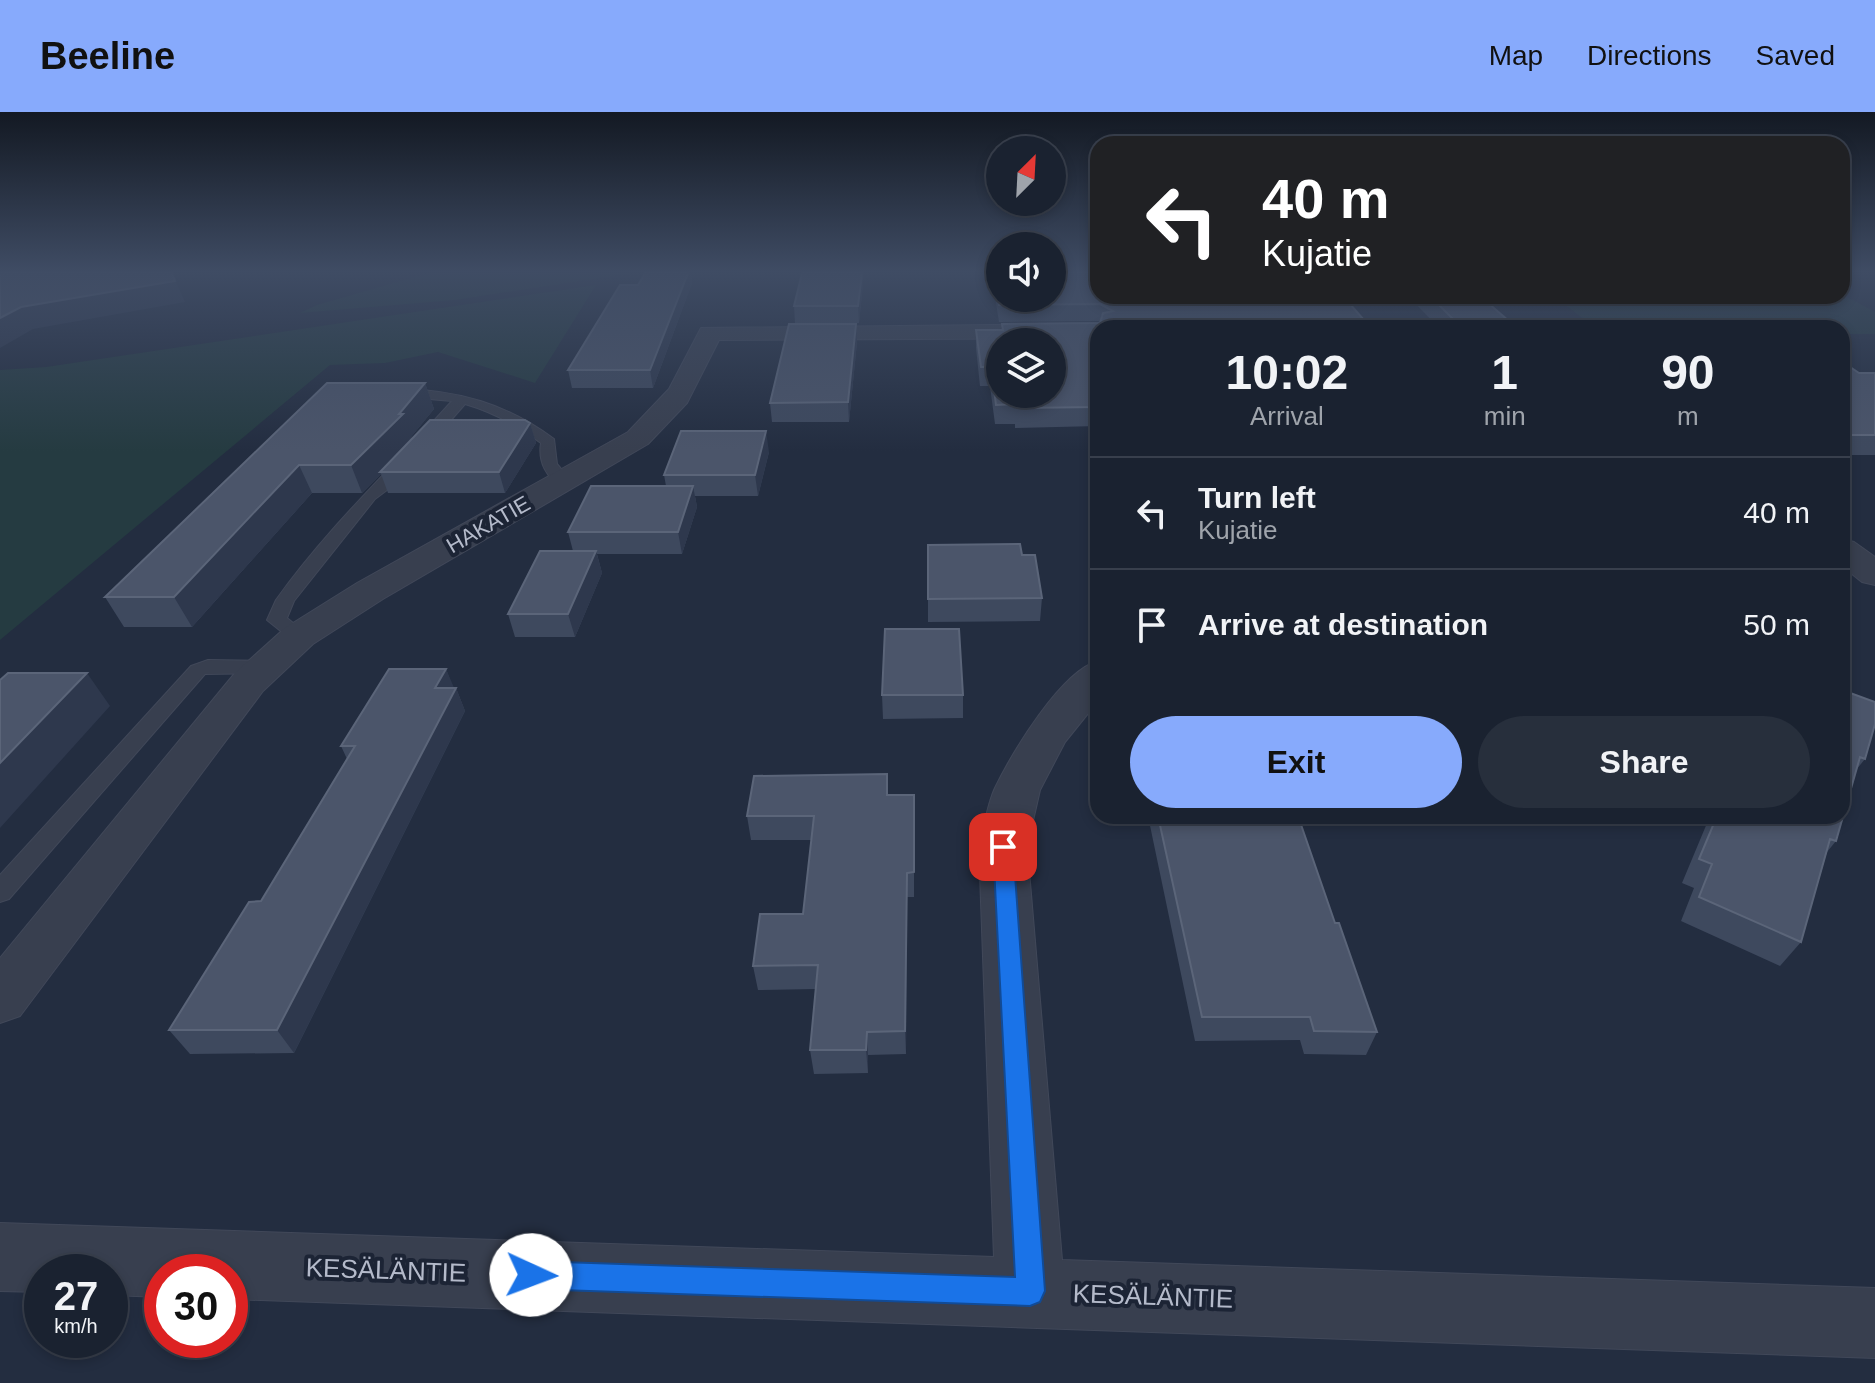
<!DOCTYPE html>
<html lang="en">
<head>
<meta charset="utf-8">
<style>
	body { margin:0; font-family:Helvetica,sans-serif; background:#272f3c; color:#f1f3f6; height:100vh; display:flex; flex-direction:column; font-size:30px; white-space:nowrap }
	* { box-sizing:border-box; margin:0 }
	p { font-size:26px; color:#9fa4ab }
	.icon { flex:none; width:44px; height:44px; fill:none; stroke:currentColor; stroke-width:2; stroke-linecap:round; stroke-linejoin:round }
	.map { position:relative; flex:1; overflow:hidden }
	.sheet { position:absolute; left:1090px; top:208px; width:760px; height:504px; display:flex; flex-direction:column; background:#1a2230; border-radius:24px; box-shadow:0 4px 12px #0003,0 0 0 2px #383f4c }
	.sheet>* { flex:none }
	.guide { position:absolute; left:1090px; top:24px; width:760px; height:168px; border-radius:24px; box-shadow:0 4px 12px #0003,0 0 0 2px #383f4c; background:#202124; color:#fff; overflow:hidden }
	.needle { width:52px; rotate:24deg }
	.fabs { position:absolute; left:986px; top:24px; display:grid; gap:16px }
	.fabs a { display:grid; place-items:center; width:80px; height:80px; border-radius:50%; background:#1a2230; box-shadow:0 4px 12px #0003,0 0 0 2px #383f4c; font-size:40px }
	.speed { position:absolute; left:24px; top:1142px; display:flex; gap:16px; font-size:40px; font-weight:700; text-align:center }
	.speed>* { display:grid; place-content:center; width:104px; height:104px; border-radius:50%; background:#1a2230; box-shadow:0 4px 12px #0003,0 0 0 2px #383f4c; line-height:1 }
	.speed small { font-size:20px; font-weight:400 }
	.speed .limit { border:12px solid #d22; background:#fff; color:#111 }
	.pin { position:absolute; display:grid; place-items:center; width:68px; height:68px; color:#fff; margin:-34px; border-radius:16px; box-shadow:0 4px 12px #0006 }
	.me { position:absolute; width:88px; margin:-44px; rotate:92deg; stroke-linejoin:round; filter:drop-shadow(0 0 6px #0008) }
	.turn { display:flex; align-items:center; gap:28px; height:168px; padding:0 40px; font-size:36px }
	.turn .icon { width:104px; height:104px; stroke-width:2.5 }
	.turn b { display:block; font-size:56px; line-height:68px }
	.eta { display:flex; justify-content:space-evenly; align-items:center; height:136px; text-align:center }
	.eta b { font-size:48px; font-weight:700; line-height:56px }
	.cta { display:flex; gap:16px; margin-top:auto; padding:16px 40px }
	.cta a { flex:1; height:92px; border-radius:48px; background:#87aafc; color:#111; font-size:32px; font-weight:700; line-height:92px; text-align:center }
	.cta a+a { background:#272f3c; color:#f1f3f6 }
	ul { padding:0; list-style:none }
	li { display:flex; align-items:center; gap:24px; height:112px; padding:0 40px; border-top:2px solid #383f4c }
	li div { flex:1 }
	li b { display:block; font-size:30px }
	li em { font-style:normal }
	header { display:flex; align-items:center; gap:48px; box-sizing:border-box; height:112px; padding:0 40px; background:#87aafc; color:#111 }
	header strong { font-size:38px }
	nav { display:flex; gap:44px; margin-inline-start:auto; font-size:28px }
	.map>svg:first-child { display:block }
</style>
</head>
<body>
<header>
<strong>Beeline</strong>
<nav><a>Map</a><a>Directions</a><a>Saved</a></nav>
</header>
<div class="map">
<svg width="1875" height="1271" viewBox="0 0 1875 1271">
	<rect width="100%" height="100%" fill="#232d40"/>
	<!-- green -->
	<path fill="#253b41" d="M 429,161 L 632,161 L 455,188 L 300,201 L 317,193 Z
		M 596,173 L 535,271 L 438,240 L 385,251 L 330,253 L 0,528 L 0,258 L 46,255 Z
		M 1842,182 L 1875,200 L 1875,222 L 1842,222 L 1842,216 L 1595,216 L 1554,184 Z"/>
	<g fill="none" stroke-linecap="round" stroke-linejoin="round">
		<defs>
			<path id="service" d="M 400,277 C 458,278 507,292 554,327 L 557,352 L 571,369 L 563,374 C 546,367 538,349 541,331 C 518,314 493,300 465,292 L 395,372 L 375,387 L 294,489 L 287,506 L 309,524 L 306,528 L 292,528 L 267,508 L 276,488 C 328,415 393,355 452,289 L 395,284 L 393,281 Z
				M 208,548 L 265,549 L 275,555 L 265,561 L 205,562 L 9,787 L 0,790 L 0,763 L 191,554 Z"/>
			<path id="minor" d="M 1098,212 L 1108,216 L 1098,216 L 1098,226 L 719,228 L 687,291 L 648,332 L 383,487 L 313,532 L 263,579 L 20,904 L 0,911 L 0,846 L 235,561 L 285,516 L 357,471 L 628,320 L 669,277 L 701,216 Z
				M 1842,427 L 1854,430 L 1875,445 L 1875,473 L 1862,470 L 1842,454 Z
				M 1098,549 L 1098,589 L 1065,630 L 1040,678 L 1027,735 L 1062,1148 L 1875,1176 L 1875,1246 L 230,1187 L 230,1160 L 162,1160 L 162,1185 L 110,1183 L 110,1160 L 42,1160 L 42,1180 L 0,1179 L 0,1111 L 994,1145 L 979,735 C 984,716 987,693 995,676 C 1012,641 1061,559 1098,549 Z"/>
		</defs>
		<!-- service casing -->
		<use href="#service" stroke="#414859" stroke-width="2"/>
		<!-- minor casing -->
		<use href="#minor" stroke="#414859" stroke-width="2"/>
		<!-- service -->
		<use href="#service" fill="#383f4f" fill-rule="evenodd"/>
		<!-- minor -->
		<use href="#minor" fill="#383f4f" fill-rule="evenodd"/>
	</g>
	<!-- wall -->
	<path fill="#3e495e" d="M 645,161 L 691,161 L 692,171 L 653,276 L 572,276 L 568,258 L 638,173 Z
		M 863,161 L 863,172 L 859,211 L 795,212 L 794,194 Z
		M 994,161 L 1000,161 L 1343,184 L 1098,216 L 1098,314 L 1015,316 L 1015,312 L 995,312 L 990,274 L 980,274 L 976,236 L 976,218 L 1002,218 L 1002,212 L 1100,210 L 1098,209 L 999,210 L 993,172 Z
		M 1408,184 L 1480,184 L 1517,216 L 1439,216 Z
		M 856,212 L 857,230 L 849,310 L 772,310 L 770,291 Z
		M 1842,255 L 1859,261 L 1875,261 L 1875,343 L 1842,343 Z
		M 327,271 L 425,271 L 434,297 L 411,325 L 412,327 L 530,311 L 536,331 L 505,381 L 388,381 L 381,362 L 362,381 L 312,381 L 192,515 L 124,515 L 105,485 Z
		M 769,340 L 758,384 L 695,384 L 697,395 L 682,442 L 597,442 L 602,461 L 575,525 L 515,525 L 508,502 L 573,439 L 568,420 L 666,374 L 664,363 Z
		M 928,433 L 1042,486 L 1040,509 L 928,510 Z
		M 446,557 L 453,576 L 456,576 L 465,599 L 294,941 L 190,942 L 169,918 L 261,789 L 347,647 L 341,634 Z
		M 1842,578 L 1865,647 L 1856,658 L 1836,729 L 1827,740 L 1801,830 L 1780,854 L 1681,809 L 1694,776 L 1682,771 L 1710,704 L 1842,704 Z
		M 882,583 L 963,583 L 963,606 L 883,607 Z
		M 887,662 L 888,683 L 914,683 L 914,785 L 907,785 L 906,942 L 868,943 L 868,961 L 814,962 L 810,938 L 816,877 L 758,878 L 753,854 L 803,802 L 811,728 L 751,728 L 747,704 Z
		M 1148,704 L 1298,704 L 1335,811 L 1377,920 L 1366,943 L 1304,942 L 1300,928 L 1195,929 Z"/>
	<!-- shaded-wall -->
	<path fill="#2e384d" d="M 172,161 L 185,190 L 33,217 L 0,236 L 0,206 L 21,195 Z
		M 688,161 L 691,161 L 692,171 L 653,276 L 650,258 Z
		M 862,161 L 863,172 L 859,211 L 858,194 Z
		M 856,212 L 857,230 L 849,310 L 848,290 Z
		M 425,271 L 434,297 L 411,325 L 412,328 L 380,360 L 381,362 L 362,381 L 351,353 Z
		M 530,311 L 536,331 L 505,381 L 499,360 Z
		M 766,319 L 769,340 L 758,384 L 755,363 Z
		M 299,353 L 312,381 L 192,515 L 174,485 Z
		M 693,374 L 697,395 L 682,442 L 678,420 Z
		M 596,439 L 602,461 L 575,525 L 568,502 Z
		M 446,557 L 455,578 L 456,576 L 465,599 L 294,941 L 277,918 L 435,576 Z
		M 87,561 L 110,594 L 0,716 L 0,651 Z
		M 907,761 L 907,785 L 906,942 L 905,919 Z
		M 867,920 L 868,943 L 868,961 L 866,938 Z"/>
	<!-- building -->
	<path fill="#4b556a" stroke="#5b6579" stroke-width="2" fill-rule="evenodd" d="M 0,161 L 172,161 L 175,169 L 21,195 L 0,206 Z
		M 645,161 L 688,161 L 650,258 L 568,258 L 620,173 L 638,173 Z
		M 802,161 L 862,161 L 858,194 L 794,194 Z
		M 995,161 L 1000,161 L 1000,186 L 1052,186 L 1052,161 L 1098,161 L 1098,184 L 1343,184 L 1371,216 L 1098,216 L 1098,295 L 1016,296 L 1016,292 L 996,293 L 991,255 L 981,255 L 976,218 L 1003,218 L 1002,212 L 1100,211 L 1103,201 L 1113,199 L 1100,192 L 999,193 ZM 1000,230 L 1052,230 L 1052,282 L 1000,282 Z
		M 1430,184 L 1480,184 L 1517,216 L 1462,216 Z
		M 789,212 L 856,212 L 848,290 L 770,291 Z
		M 1842,255 L 1850,255 L 1859,261 L 1875,261 L 1875,323 L 1842,323 Z
		M 327,271 L 425,271 L 399,302 L 403,302 L 351,353 L 299,353 L 174,485 L 105,485 Z
		M 430,308 L 525,308 L 530,311 L 499,360 L 380,360 Z
		M 681,319 L 766,319 L 755,363 L 664,363 Z
		M 591,374 L 693,374 L 678,420 L 568,420 Z
		M 1020,432 L 1022,443 L 1035,443 L 1042,486 L 928,487 L 928,433 Z
		M 540,439 L 596,439 L 568,502 L 508,502 Z
		M 885,517 L 959,517 L 963,583 L 882,583 Z
		M 389,557 L 446,557 L 435,576 L 456,576 L 277,918 L 169,918 L 249,790 L 261,789 L 355,634 L 341,634 Z
		M 8,561 L 87,561 L 0,651 L 0,568 Z
		M 1842,578 L 1875,590 L 1875,612 L 1865,647 L 1860,645 L 1836,729 L 1830,727 L 1801,830 L 1699,785 L 1712,752 L 1699,747 L 1717,704 L 1842,704 Z
		M 887,662 L 887,683 L 914,683 L 914,760 L 907,761 L 905,919 L 867,920 L 866,938 L 810,938 L 818,853 L 753,854 L 760,802 L 803,802 L 814,704 L 747,704 L 754,664 Z
		M 1158,704 L 1298,704 L 1335,811 L 1339,811 L 1377,920 L 1314,919 L 1310,905 L 1202,905 Z"/>
	<!-- sky -->
	<linearGradient id="sky" x2="0" y2="1"><stop stop-color="#131923"/><stop offset="0.47" stop-color="#3f4c64"/><stop offset="1" stop-color="#3f4c64" stop-opacity="0"/></linearGradient>
	<rect width="1875" height="339" fill="url(#sky)"/>
	<!-- route -->
	<path fill="#1a73e8" stroke="#114b97" stroke-width="2" d="M 1003,728 L 1013,735 L 1045,1179 L 1040,1190 L 1030,1194 L 531,1177 L 521,1173 L 517,1163 L 521,1153 L 531,1149 L 1015,1165 L 993,735 Z"/>
	<g text-anchor="middle" stroke-width="8" stroke-linejoin="round" paint-order="stroke">
		<!-- street labels -->
		<g font-size="22" fill="#b4baca" stroke="#1c2435">
			<text transform="translate(488 412) rotate(-30)" y="8">HAKATIE</text>
		</g>
		<!-- near-street labels -->
		<g font-size="26" fill="#b4baca" stroke="#1c2435">
			<text transform="translate(386 1158) rotate(2)" y="9">KESÄLÄNTIE</text>
			<text transform="translate(1153 1184) rotate(2)" y="9">KESÄLÄNTIE</text>
		</g>
	</g>
</svg>
<div class="fabs">
<a><svg class="needle" viewBox="-14 -14 28 28"><path d="M0-13l5 13h-10z" fill="#e53935"/><path d="M0 13l5-13h-10z" fill="#9fa4ab"/></svg></a>
<a><svg class="icon" aria-label="sound" viewBox="0 0 24 24"><path d="M4 9h4l5-4v14l-5-4H4zM17 9q2 3 0 6"/></svg></a>
<a><svg class="icon" aria-label="layers" viewBox="0 0 24 24"><path d="M12 4l9 5-9 5-9-5zM3 14l9 5 9-5"/></svg></a>
</div>
<div class="speed"><div>27<small>km/h</small></div><div class="limit">30</div></div>
<div class="pin" style="left:1003px;top:735px;background:#d93025"><svg class="icon" aria-label="arrive" viewBox="0 0 24 24"><path d="M6 21V4h12l-3 4 3 4H6"/></svg></div>
<svg class="me" style="left:531px;top:1163px" viewBox="-20 -20 40 40"><circle r="19" fill="#fff"/><path d="M0-13L10 11 0 6-10 11z" fill="#1a73e8"/></svg>
<div class="guide">
<div class="turn"><svg class="icon" aria-label="left" viewBox="0 0 24 24"><path d="M17 20v-9H6M10 6l-5 5 5 5"/></svg><div><b>40 m</b>Kujatie</div></div>
</div>
<section class="sheet">
<div class="eta">
<div><b>10:02</b><p>Arrival</p></div>
<div><b>1</b><p>min</p></div>
<div><b>90</b><p>m</p></div>
</div>
<ul>
<li><svg class="icon" aria-label="left" viewBox="0 0 24 24"><path d="M17 20v-9H6M10 6l-5 5 5 5"/></svg><div><b>Turn left</b><p>Kujatie</p></div><em>40 m</em></li>
<li><svg class="icon" aria-label="arrive" viewBox="0 0 24 24"><path d="M6 21V4h12l-3 4 3 4H6"/></svg><div><b>Arrive at destination</b></div><em>50 m</em></li>
</ul>
<div class="cta"><a>Exit</a><a>Share</a></div>
</section>
</div>
</body>
</html>
